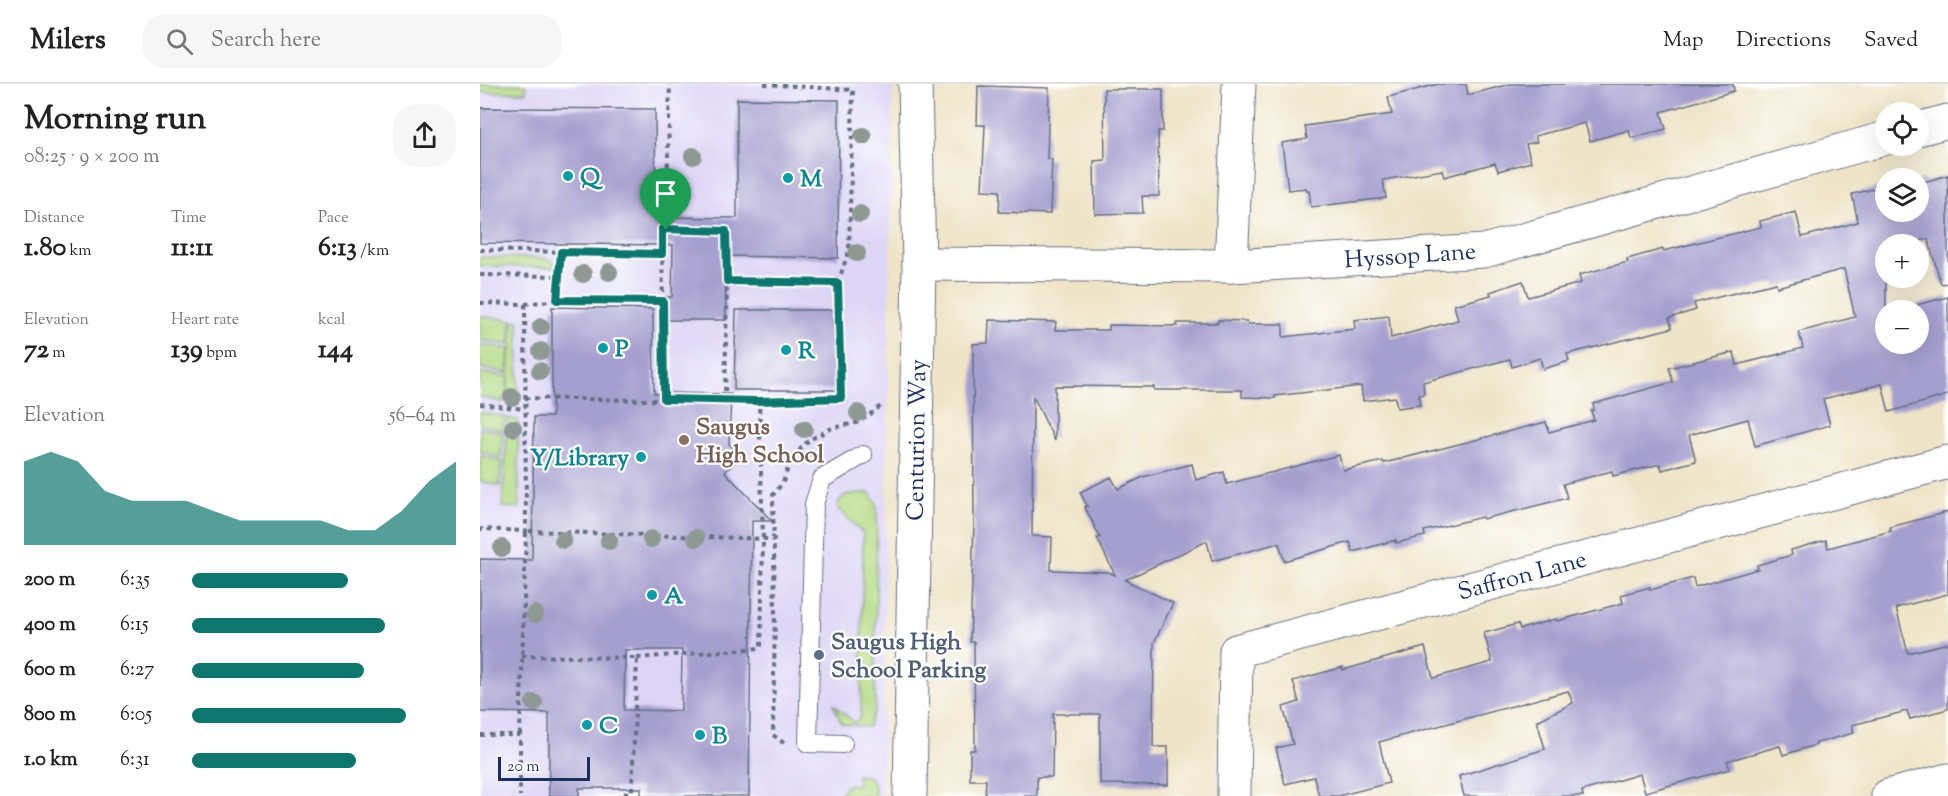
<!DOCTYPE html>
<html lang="en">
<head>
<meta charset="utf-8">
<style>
  :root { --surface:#fff; --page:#f6f6f6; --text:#222; --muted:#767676; --line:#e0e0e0; --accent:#0f766e }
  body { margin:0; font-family:"Sorts Mill Goudy",serif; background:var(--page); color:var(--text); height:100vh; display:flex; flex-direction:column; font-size:22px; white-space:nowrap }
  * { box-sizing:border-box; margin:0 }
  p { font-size:20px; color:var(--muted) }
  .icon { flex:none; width:33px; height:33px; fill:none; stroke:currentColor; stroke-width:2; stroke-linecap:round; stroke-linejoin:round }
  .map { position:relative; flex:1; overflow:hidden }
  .panel { display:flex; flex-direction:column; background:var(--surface); width:480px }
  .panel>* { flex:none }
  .controls { position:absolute; left:1395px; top:18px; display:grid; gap:12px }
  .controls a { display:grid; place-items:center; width:54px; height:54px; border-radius:50%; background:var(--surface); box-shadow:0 6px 24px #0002; font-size:30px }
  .scale { position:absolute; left:18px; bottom:15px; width:92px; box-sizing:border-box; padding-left:6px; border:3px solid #1b2f5e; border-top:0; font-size:16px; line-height:21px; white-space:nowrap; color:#1b2f5e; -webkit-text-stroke:4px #fff; paint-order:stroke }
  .pin { position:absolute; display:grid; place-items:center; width:51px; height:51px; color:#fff; margin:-62px -26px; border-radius:50% 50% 50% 0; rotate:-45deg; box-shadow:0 0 6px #0007 }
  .pin .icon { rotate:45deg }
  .round { display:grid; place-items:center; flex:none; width:63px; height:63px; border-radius:24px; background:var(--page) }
  .headline { display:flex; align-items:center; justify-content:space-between; height:102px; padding:0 24px }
  h1 { font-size:33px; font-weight:700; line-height:45px }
  .stats { display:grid; grid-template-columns:repeat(3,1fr); gap:9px; height:102px; padding:6px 24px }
  .stats div { display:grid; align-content:center }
  .stats b { font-size:26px; font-weight:700 }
  .stats small { font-size:16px; font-weight:400 }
  .stats p { font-size:16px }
  .chart { height:168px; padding:12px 24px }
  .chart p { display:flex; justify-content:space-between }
  .chart svg { width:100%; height:108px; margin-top:6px; fill:var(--accent); opacity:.7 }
  ul { padding:0 24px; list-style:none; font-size:20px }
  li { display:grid; grid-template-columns:96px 72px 1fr; align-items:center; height:45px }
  li i { height:15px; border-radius:8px; background:var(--accent) }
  header { display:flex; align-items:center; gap:36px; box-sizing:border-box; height:84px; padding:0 30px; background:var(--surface); border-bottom:2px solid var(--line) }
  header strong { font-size:28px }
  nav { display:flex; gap:33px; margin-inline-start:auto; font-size:21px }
  .search { width:420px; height:54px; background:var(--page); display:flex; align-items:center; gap:15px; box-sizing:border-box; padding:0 21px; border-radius:24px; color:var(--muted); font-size:22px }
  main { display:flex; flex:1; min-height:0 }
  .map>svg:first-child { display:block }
</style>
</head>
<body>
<header>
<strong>Milers</strong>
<div class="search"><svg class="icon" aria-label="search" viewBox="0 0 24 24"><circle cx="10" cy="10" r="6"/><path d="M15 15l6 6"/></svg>Search here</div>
<nav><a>Map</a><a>Directions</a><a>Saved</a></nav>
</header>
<main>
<section class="panel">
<div class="headline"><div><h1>Morning run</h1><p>08:25 · 9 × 200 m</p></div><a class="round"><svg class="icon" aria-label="share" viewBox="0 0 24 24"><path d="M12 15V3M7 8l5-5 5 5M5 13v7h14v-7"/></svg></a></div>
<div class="stats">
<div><p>Distance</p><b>1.80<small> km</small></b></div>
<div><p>Time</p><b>11:11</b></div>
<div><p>Pace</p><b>6:13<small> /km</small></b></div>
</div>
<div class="stats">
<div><p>Elevation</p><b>72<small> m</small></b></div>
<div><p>Heart rate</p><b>139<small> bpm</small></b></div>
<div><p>kcal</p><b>144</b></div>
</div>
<div class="chart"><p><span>Elevation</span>56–64 m</p>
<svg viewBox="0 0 160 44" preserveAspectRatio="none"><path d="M0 44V10L10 6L20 10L30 22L40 26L50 26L60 26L70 30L80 34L90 34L100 34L110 34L120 38L130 38L140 30L150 18L160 10V44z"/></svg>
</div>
<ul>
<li><b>200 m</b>6:35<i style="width:59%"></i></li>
<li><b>400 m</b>6:15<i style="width:73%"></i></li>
<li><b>600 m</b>6:27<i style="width:65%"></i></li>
<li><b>800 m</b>6:05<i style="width:81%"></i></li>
<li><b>1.0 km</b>6:31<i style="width:62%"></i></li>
</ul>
</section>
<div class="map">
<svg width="1468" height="712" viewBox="0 0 1468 712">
  <rect width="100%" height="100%" fill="#fff"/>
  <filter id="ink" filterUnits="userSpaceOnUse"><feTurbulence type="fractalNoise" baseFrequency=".0167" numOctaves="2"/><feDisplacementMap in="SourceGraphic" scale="12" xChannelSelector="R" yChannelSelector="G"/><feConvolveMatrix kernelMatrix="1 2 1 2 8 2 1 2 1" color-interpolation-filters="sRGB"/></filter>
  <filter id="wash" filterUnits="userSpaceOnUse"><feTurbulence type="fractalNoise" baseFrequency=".008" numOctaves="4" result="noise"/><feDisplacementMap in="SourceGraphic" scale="24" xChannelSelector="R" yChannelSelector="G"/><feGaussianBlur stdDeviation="1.35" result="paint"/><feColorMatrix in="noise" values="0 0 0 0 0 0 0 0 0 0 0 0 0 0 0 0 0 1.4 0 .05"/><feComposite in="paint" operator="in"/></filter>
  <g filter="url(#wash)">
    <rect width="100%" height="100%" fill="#efe4c8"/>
    <path fill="#ddd5f6" d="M0,0H413L402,712H0Z"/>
    <g fill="#b4d983" stroke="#688470" stroke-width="1.5">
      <rect x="0" y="0" width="46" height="8"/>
      <path d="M0,173L64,174L74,178V183L0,182Z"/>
      <path d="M0,232L31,236L29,261L0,256Z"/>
      <path d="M33,236L39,237L38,320L27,318Z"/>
      <path d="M0,260L29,265L27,289L0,284Z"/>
      <path d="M0,288L28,293L26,311L23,313V318L0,313Z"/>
      <path d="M0,328L25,333L23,346L0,341Z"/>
      <path d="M28,334L38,336L39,424L22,423Z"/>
      <path d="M0,344L23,349L21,374L0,367Z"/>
      <path d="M0,371L21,377L20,402L0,397Z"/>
      <path d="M390,409L397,422L395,625L388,643L362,640L353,620L375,639L381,632L383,449L358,425C357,407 377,409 390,409Z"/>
      <path d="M377,691L390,693L395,704V712H365L361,708L369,700L378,701Z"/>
    </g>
    <g id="blocks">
      <g fill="#a59fcf" fill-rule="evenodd">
        <path d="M958,0H986L988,11L1030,0H1253L1254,7L1181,28L1186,45L1151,54L1149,46L1110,57L1105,39L1055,52L1057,58L1046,60L1051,78L1018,87L1015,79L964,93L962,86L903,96L906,114L831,123L829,107H827L826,104L808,106L802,59L827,55L825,42L912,30L908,13Z"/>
        <path d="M498,2L569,4L567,75H572L570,130L519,128L520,107L502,106L505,41H497Z"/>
        <path d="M624,5H683V47H678L679,112H662L663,129L615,130L614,77L625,76Z"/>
        <path d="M257,15L359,16L358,174L245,172L246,236H184V213H192L193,161L0,159V24L175,25L176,133L257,134Z"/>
        <path d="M1468,91V199L1461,200L1448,155L1430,160H1406V260H1438V226H1416L1468,213V311L1409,328L1402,300L1343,315L1350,341L1275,362L1268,335L1209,351L1216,377L1182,386L1180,380L1133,392L1132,387L1083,400L1087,414L1003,435L1002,433L944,447L945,452L916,459V456L873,468L870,458L804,477L799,459L732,477L727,457L645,496L693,519L674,559L673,663H688V701L620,700V630H573L572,693H557V712H505L506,696H490V666H495L494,558H490L494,438L493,260L508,259L509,236L576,238L575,246H629V241L697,242V239H738V236L767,237L768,240H803V253L875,245L874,236L909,232L911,254L978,236L974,221L1011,211L1010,208L1043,197L1048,213L1101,199L1099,191L1148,178L1147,175L1183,165V167L1281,143L1280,137L1316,128L1322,153L1378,138L1372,110L1405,102L1406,128H1438V96L1442,95L1444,98ZM1364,185L1375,233L1319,248L1323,264L1257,281L1254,268L1189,284L1193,298L1113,320L1114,326L1111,327L1114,336L1069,348L1066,338L904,379L903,377L863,386L859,371L747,400L744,388L716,396L712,380L663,393L638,405L631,393L600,408L607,422L605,423L620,454H617L635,491L628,488L571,486L572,453L552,452L553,312L575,357V302L674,303V306H762V313L795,314V312L881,302L883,317L915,313L917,324L940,321L939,311L944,310L943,298L1030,275L1032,283L1060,274L1063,285L1089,277L1087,270L1192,244L1189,234L1216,226L1214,219L1296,199L1297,203Z"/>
        <path d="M72,223L173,225L174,309L251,310L249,360L261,372L245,388L292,437H272L269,712H161V704H99V712H69V629L0,628V475L52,476L54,333H72ZM145,566H202L201,627L144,626Z"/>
        <path d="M256,226H356V306H254Z"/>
        <path d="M1468,428V510L1416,524L1428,569L1468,559V625L1430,635L1427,627L1372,641L1374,649L1336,659V661L1303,671L1300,662L1247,677L1250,685L1165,708L1160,690L1102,707L1103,712H984L979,692L1065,665L1057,637L1093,619L1088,607L899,658L909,699L858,712H839L834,693L805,700L796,664L813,660L803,623L819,618L813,597L863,583V586L945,563L953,594L1012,578L1004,549L1038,540L1040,545L1076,535L1077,537L1143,519L1141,511L1170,503V506L1213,494L1215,503L1278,485L1277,481L1312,471L1311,466L1346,456L1348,464L1411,447L1410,443Z"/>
      </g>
    </g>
  </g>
  <g filter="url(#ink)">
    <use href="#blocks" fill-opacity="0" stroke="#656e83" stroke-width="1.5"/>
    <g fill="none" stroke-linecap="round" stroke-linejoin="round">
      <g stroke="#656e83" stroke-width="20">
        <path id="service" d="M363,660L328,659L334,420L342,395L383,371"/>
      </g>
      <g stroke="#656e83" stroke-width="35">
        <g id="minor">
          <path d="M1438,45L1468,37"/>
          <path d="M439,180L751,182L1004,167L1406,54"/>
          <path d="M751,182L759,0"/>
          <path d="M754,712L756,567L1468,378"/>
          <path d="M1408,712L1468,696"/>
        </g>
      </g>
      <g stroke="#656e83" stroke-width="35">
        <path id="tertiary" d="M430,712L439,180L435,0"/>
      </g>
      <g stroke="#656e83" stroke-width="4" stroke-dasharray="4.5 4.5" stroke-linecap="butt">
        <path d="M284,0L373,6L369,166L358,199"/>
        <path d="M186,145L190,0"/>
        <path d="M0,166L182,170"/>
        <path d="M0,191L79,192"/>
        <path d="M77,216L81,168"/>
        <path d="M0,219L45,220L46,447L0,445"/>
        <path d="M45,220L77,216L183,217"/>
        <path d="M45,314C151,316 256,318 361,314L358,199L247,197L245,316"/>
        <path d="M184,316L182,145L246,147L247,197"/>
        <path d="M0,320L45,325"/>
        <path d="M42,572L157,574L152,707L138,712"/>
        <path d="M157,574L281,564L283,455L279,317"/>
        <path d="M0,651H40V712"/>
        <path d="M40,651L46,447L289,455L294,453"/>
        <path d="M304,659L293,651L295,530L293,411L303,398L311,375L329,356L352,344L376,339L392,329L402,321"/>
      </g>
      <use href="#service" stroke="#fff" stroke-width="18"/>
      <use href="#minor" stroke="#fff" stroke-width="33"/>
      <use href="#tertiary" stroke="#fff" stroke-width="33"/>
    </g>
    <g fill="#8f9893">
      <circle cx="383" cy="52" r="9"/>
      <circle cx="213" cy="72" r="9"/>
      <circle cx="380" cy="130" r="9"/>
      <circle cx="377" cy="169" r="9"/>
      <circle cx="129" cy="188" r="9"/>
      <circle cx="103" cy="190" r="9"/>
      <circle cx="61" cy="243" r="9"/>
      <circle cx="61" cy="267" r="9"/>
      <circle cx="60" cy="287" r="9"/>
      <circle cx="32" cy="313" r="9"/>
      <circle cx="378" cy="329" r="9"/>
      <circle cx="33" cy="344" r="9"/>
      <circle cx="324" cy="345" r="9"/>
      <circle cx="216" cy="454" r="9"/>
      <circle cx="171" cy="455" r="9"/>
      <circle cx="83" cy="456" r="9"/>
      <circle cx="129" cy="457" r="9"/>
      <circle cx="22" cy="464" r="9"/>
      <circle cx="55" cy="530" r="9"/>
      <circle cx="54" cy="619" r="9"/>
    </g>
  </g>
  <g fill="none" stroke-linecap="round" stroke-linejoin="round" filter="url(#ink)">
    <g stroke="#fff" stroke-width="12">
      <path id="route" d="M182,145L246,147L247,197L358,199L361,314L279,317L184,315L183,217L77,216L81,168L182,170Z"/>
    </g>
    <use href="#route" stroke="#0f766e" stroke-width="8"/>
  </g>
  <g fill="#0f9aa8" stroke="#fff" stroke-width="2">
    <circle cx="88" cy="92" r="6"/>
    <circle cx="308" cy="94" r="6"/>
    <circle cx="123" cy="264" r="6"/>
    <circle cx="306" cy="266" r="6"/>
    <circle cx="161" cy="373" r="6"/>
    <circle cx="172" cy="511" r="6"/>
    <circle cx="107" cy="641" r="6"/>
    <circle cx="220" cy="651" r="6"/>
  </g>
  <circle fill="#8d6e63" stroke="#fff" stroke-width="2" cx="204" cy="356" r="6"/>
  <circle fill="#5c6f8a" stroke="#fff" stroke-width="2" cx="339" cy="571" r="6"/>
  <g text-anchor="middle" stroke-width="4.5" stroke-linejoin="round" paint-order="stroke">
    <g font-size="24" font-weight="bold" fill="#0d838f" stroke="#fff" text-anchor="start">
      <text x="100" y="100">Q</text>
      <text x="320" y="102">M</text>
      <text x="135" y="272">P</text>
      <text x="318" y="274">R</text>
      <text x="149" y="381" text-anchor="end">Y/Library</text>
      <text x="184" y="519">A</text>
      <text x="119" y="649">C</text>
      <text x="232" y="659">B</text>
    </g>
    <g font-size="24" fill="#1b2f5e" stroke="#fff">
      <text transform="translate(930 171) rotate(-4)" y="8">Hyssop Lane</text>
      <text transform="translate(436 356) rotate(-89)" y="8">Centurion Way</text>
      <text transform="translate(1042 491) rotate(-15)" y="8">Saffron Lane</text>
    </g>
    <g font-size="24" font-weight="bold" fill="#785e54" stroke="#fff" text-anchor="start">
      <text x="216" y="350">Saugus<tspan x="216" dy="28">High School</tspan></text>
    </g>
    <g font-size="24" font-weight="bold" fill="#4e5e75" stroke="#fff" text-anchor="start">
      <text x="351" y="565">Saugus High<tspan x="351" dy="28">School Parking</tspan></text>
    </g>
  </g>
</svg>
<div class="controls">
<a><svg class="icon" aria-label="locate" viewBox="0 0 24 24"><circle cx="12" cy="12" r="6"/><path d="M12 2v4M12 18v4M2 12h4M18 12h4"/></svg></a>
<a><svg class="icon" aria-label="layers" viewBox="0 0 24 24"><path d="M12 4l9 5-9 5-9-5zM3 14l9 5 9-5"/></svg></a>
<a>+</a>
<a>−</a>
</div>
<div class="scale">20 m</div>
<div class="pin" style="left:186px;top:146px;background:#1e9e55"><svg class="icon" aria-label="arrive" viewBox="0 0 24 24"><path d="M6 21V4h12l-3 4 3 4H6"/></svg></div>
</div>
</main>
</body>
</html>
